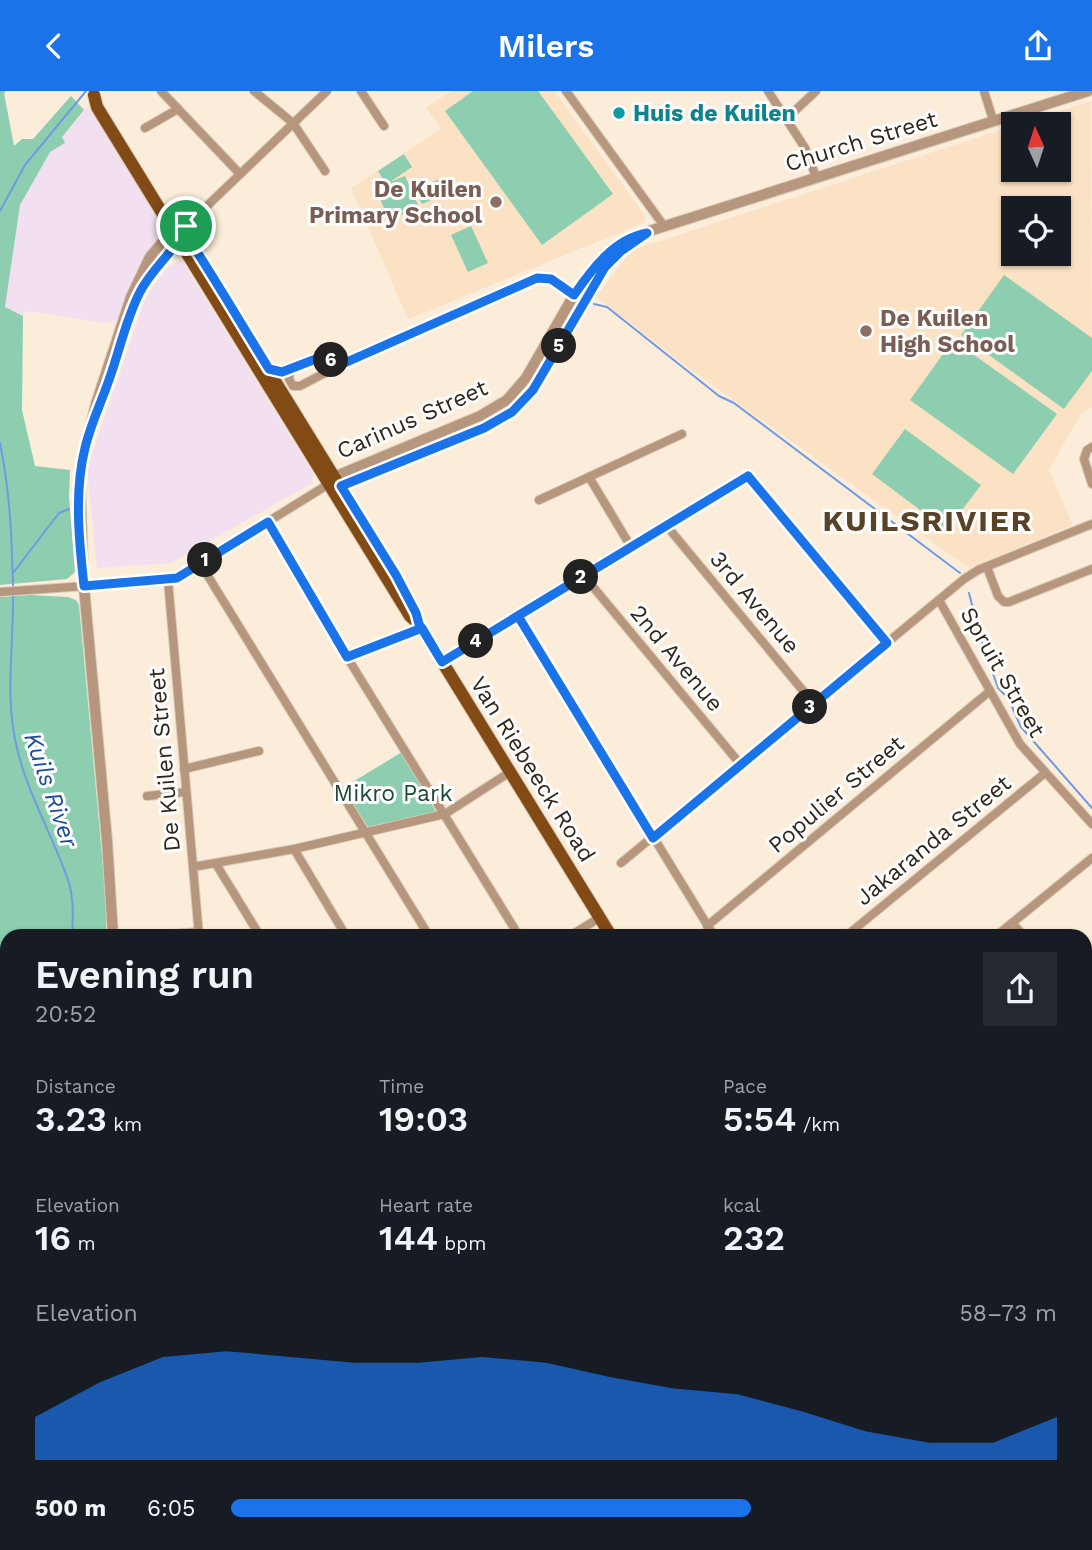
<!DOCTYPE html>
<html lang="en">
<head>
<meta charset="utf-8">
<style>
  :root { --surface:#171b24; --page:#242831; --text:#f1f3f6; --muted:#9ea1a6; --accent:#1a73e8 }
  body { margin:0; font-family:"Work Sans",sans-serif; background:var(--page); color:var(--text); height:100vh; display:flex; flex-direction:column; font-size:26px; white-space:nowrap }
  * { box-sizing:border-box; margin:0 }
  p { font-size:23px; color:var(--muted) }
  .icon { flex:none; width:38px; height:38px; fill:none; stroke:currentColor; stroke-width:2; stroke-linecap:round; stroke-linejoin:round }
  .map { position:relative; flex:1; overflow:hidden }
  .side { position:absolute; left:0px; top:838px; width:1092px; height:621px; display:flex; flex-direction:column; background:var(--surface); border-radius:21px 21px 0 0; box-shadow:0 2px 5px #0004 }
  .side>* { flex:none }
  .needle { width:46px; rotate:357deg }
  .buttons { position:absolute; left:1001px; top:21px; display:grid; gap:14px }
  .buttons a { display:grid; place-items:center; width:70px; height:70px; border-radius:0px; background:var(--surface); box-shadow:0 2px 5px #0004; font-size:35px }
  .pin { position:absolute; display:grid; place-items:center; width:60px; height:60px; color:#fff; margin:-30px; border:4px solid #fff; border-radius:50%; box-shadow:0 2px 7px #0007 }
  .km { position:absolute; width:35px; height:35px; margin:-18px; border-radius:50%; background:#222; color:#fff; font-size:19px; line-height:35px; text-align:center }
  .round { display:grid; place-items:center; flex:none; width:74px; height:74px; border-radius:0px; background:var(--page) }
  .summary { display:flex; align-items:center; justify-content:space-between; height:119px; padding:0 35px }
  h1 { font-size:38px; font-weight:600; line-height:52px }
  .metrics { display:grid; grid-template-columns:repeat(3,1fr); gap:10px; height:119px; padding:7px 35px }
  .metrics div { display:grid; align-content:center }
  .metrics b { font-size:35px; font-weight:600 }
  .metrics small { font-size:19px; font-weight:400 }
  .metrics p { font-size:19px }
  .chart { height:196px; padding:14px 35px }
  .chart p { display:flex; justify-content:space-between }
  .chart svg { width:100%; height:126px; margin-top:7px; fill:var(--accent); opacity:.7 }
  ul { padding:0 35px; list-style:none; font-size:23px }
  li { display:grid; grid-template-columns:112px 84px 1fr; align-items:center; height:52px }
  li i { height:18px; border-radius:9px; background:var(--accent) }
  header { display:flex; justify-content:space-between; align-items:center; height:91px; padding:0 35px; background:var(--accent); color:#fff; font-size:32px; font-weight:600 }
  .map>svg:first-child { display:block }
</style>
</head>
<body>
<header><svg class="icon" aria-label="back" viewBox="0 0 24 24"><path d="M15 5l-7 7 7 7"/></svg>Milers<svg class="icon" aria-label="share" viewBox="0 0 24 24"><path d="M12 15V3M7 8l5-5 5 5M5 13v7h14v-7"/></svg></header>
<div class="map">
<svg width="1092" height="1459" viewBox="0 0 1092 1459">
  <rect width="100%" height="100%" fill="#fcedda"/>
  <g fill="#f2dfef">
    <path d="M89,15L161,133L162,140L136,181L120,228L105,232L27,220L23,225L5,216L20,114L50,61L65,52L62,46Z"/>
    <path d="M181,168L314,384L312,392L171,472L97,477L87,378L144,211L156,191L167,178Z"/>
  </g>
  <g fill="#fbe2c4" fill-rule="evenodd">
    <path d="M451,0H554L646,126L644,132L408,228L351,97L441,38L426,17Z"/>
    <path d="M1091,10L1092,317L1082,321L1049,379L1073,434L969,477L686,275L596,206L632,159L1013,35V79H1059V33H1020ZM1013,117H1059V163H1013Z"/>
  </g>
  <g fill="#8cceaf">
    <path d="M0,0H6L4,2L14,55L22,48H33L71,5L84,19L62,46L65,52L50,61L20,114L5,216L23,225L22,319L35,375L70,379L69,406L75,481L67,488L0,494Z"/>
    <path d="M473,0H538L613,103L542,154L445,20Z"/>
    <path d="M404,63L412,76L390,91L405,85L419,116L389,129L376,98L386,93L378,80Z"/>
    <path d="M444,86L450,101L422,113L415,99Z"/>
    <path d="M471,135L488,172L468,181L451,144Z"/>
    <path d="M1004,184L1092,247V280L1064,318L961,244Z"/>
    <path d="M953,249L1057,323L1013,383L910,309Z"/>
    <path d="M905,338L981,394L947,439L872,383Z"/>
    <path d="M30,504L68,506L76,509L79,514L106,808V845H7V901L0,884V506Z"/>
    <path d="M402,661L436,721L368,736L343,697Z"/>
  </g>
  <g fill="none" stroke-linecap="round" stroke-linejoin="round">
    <g stroke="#709ae3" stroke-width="2">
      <path d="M0,120L25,74L86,0"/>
      <path d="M594,213L607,216L719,305L734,312L960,482"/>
      <path d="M0,352C10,401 12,448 13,497"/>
      <path d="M13,482L59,422L69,418"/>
      <path d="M969,502L980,545L998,597L1008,607L1021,636L1092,717"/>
      <path d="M13,503C14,555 4,606 17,657C28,705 54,746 69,792C74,810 73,827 72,845"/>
      <path d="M0,947L7,941"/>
      <path d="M0,1128L7,1127"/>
    </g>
    <g stroke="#d7c9b8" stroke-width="10">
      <g id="minor">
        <path d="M161,0L240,83"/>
        <path d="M254,0L293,32L325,80"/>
        <path d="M361,0L384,35"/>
        <path d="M566,0L664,135"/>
        <path d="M768,0L805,57L816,86"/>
        <path d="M984,0L993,29"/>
        <path d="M786,28L816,0"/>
        <path d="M145,37L178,18"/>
        <path d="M184,140L186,135L327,0"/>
        <path d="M340,274C317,262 312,269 290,279L289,288L293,295H300L340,274L537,187C556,186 569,200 583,212"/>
        <path d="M1092,356L1087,359L1084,368L1092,393"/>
        <path d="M589,386L631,456"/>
        <path d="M539,409L682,343"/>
        <path d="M268,431L347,566L519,845"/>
        <path d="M666,434L814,613"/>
        <path d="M200,472L429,845"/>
        <path d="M987,476L998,505L1004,511H1009L1092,478"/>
        <path d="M584,485L741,674"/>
        <path d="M168,489L199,845"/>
        <path d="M0,501L157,490L177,487L324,396L327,390"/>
        <path d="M939,509L1020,653L1092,733"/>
        <path d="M518,525L714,845"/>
        <path d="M347,566L422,537"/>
        <path d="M442,571L748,385L887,552"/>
        <path d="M184,678L259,660"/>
        <path d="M147,705L186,701"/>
        <path d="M294,758L346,845"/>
        <path d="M621,772L964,488L978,479L1092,433"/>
        <path d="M216,773L260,845"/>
        <path d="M193,776L294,758L445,723L510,681"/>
        <path d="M1012,832L1024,845"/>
        <path d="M707,835L990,600"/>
        <path d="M148,845L199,841"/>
        <path d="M570,845L599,827"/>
        <path d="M846,845L1045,682"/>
        <path d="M996,845L1092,767"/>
        <path d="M1085,868L1092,870"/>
        <path d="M1085,1076L1092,1078"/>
        <path d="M1085,1151L1092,1149"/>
        <path d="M1085,1246L1092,1244"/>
        <path d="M1085,1294L1092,1306"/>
        <path d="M0,1338L7,1339"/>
        <path d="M1090,1437L1092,1453"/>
        <path d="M0,1454L72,1457V1459"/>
        <path d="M1002,1459L1014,1452"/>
      </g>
    </g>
    <g stroke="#d7c9b8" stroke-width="12">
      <g id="tertiary">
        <path d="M140,200L154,179L182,143"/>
        <path d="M329,388L480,325L507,309L526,287L574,204L589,184L608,162L637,144L1088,0"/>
        <path d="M334,396L484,337L512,321L533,299L599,184L616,164"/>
        <path d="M113,845L107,750L83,485L80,388L83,366L96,313L131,206L150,166L167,146L179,138"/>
        <path d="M1085,972L1092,974"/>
        <path d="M146,1452L148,1459"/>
      </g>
    </g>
    <g stroke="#d7c9b8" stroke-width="14">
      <g id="primary">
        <path d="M94,4L97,16L410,525L419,533L611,845"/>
        <path d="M169,118L405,501"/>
        <path d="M980,1452L983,1459"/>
      </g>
    </g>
    <use href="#minor" stroke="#b6967d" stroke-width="8"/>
    <use href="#tertiary" stroke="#b6967d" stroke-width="10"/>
    <use href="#primary" stroke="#824a14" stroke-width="12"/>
    <g stroke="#908475" stroke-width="4.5">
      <g id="rail">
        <path d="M0,914L7,924"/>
        <path d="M0,937L7,947"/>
        <path d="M378,1452L382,1459"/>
      </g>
    </g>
    <use href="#rail" stroke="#fdfdfd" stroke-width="2" stroke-dasharray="5" stroke-linecap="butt"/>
  </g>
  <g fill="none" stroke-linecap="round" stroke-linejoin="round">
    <g stroke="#fff" stroke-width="14">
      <path id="route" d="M186,135C176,160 152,177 140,201C126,228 120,258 110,286C102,310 91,332 85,357C74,401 79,450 84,495L177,487L268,431L347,566L422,537L442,571L748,385L887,552L653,747L518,525L442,571L419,533L416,522L396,484L341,395L484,337L512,321L533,299L605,176L621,160L647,142C614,148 592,178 574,204L551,188L537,187L340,274L321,266L282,281L269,278C240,231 212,183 181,136L186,135"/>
    </g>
    <use href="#route" stroke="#1a73e8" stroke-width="9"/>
  </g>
  <circle fill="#0f9aa8" stroke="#fdfdfd" stroke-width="2.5" cx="619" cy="22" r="7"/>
  <g fill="#8d6e63" stroke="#fdfdfd" stroke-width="2.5">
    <circle cx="496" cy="111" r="7"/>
    <circle cx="866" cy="240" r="7"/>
  </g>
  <g text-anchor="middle" stroke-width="6" stroke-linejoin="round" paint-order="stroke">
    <g font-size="23" font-weight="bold" fill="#0d838f" stroke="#fdfdfd" text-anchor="start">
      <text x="633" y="30">Huis de Kuilen</text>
    </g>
    <g font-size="23" fill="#30271b" stroke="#fdfdfd">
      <text transform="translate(861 50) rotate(-17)" y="8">Church Street</text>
      <text transform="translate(412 328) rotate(-24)" y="8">Carinus Street</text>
      <text transform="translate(755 511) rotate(50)" y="8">3rd Avenue</text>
      <text transform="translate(677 567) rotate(50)" y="8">2nd Avenue</text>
      <text transform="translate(1003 581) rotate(60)" y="8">Spruit Street</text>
      <text transform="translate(164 669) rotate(-95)" y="8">De Kuilen Street</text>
      <text transform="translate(533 678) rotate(58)" y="8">Van Riebeeck Road</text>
      <text transform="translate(836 703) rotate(-40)" y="8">Populier Street</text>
      <text transform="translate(933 749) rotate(-39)" y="8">Jakaranda Street</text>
    </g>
    <g font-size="23" font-weight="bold" fill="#785e54" stroke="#fdfdfd" text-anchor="end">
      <text x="482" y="106">De Kuilen<tspan x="482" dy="26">Primary School</tspan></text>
      <text x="880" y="235" text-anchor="start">De Kuilen<tspan x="880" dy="26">High School</tspan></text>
    </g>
    <g font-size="23" fill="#1d4937" stroke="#fdfdfd">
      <text x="393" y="710">Mikro Park</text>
    </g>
    <g font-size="24" font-style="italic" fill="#1b4b9f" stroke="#fdfdfd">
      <text transform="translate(51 699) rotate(71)" y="8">Kuils River</text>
    </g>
    <g font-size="30" font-weight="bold" letter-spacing="2" fill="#584328" stroke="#fdfdfd">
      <text x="928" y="440">KUILSRIVIER</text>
    </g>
  </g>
</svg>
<div class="buttons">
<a><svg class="needle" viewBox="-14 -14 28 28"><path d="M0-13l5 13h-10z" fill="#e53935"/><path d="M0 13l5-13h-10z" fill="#9ea1a6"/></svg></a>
<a><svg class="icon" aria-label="locate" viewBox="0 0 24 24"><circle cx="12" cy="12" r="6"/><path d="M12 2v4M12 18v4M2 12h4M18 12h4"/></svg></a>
</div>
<div class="pin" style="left:186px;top:135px;background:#1e9e55"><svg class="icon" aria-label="arrive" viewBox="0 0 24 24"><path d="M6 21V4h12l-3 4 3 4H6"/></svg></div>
<b class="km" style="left:205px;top:469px">1</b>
<b class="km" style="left:581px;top:486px">2</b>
<b class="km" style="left:810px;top:616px">3</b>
<b class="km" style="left:476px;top:550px">4</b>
<b class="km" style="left:559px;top:255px">5</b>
<b class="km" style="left:331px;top:269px">6</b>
<section class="side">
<div class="summary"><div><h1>Evening run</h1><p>20:52</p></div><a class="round"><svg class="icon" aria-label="share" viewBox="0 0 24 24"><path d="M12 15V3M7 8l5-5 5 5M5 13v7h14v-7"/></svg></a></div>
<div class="metrics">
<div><p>Distance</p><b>3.23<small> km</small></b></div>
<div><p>Time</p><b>19:03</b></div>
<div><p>Pace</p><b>5:54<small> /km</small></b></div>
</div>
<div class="metrics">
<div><p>Elevation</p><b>16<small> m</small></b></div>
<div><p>Heart rate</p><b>144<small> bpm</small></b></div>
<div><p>kcal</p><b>232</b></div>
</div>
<div class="chart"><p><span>Elevation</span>58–73 m</p>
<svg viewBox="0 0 160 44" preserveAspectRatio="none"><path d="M0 44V29L10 17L20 8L30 6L40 8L50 10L60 10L70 8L80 10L90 15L100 19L110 21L120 27L130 34L140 38L150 38L160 29V44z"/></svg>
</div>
<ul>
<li><b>500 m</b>6:05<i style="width:63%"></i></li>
</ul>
</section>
</div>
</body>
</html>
